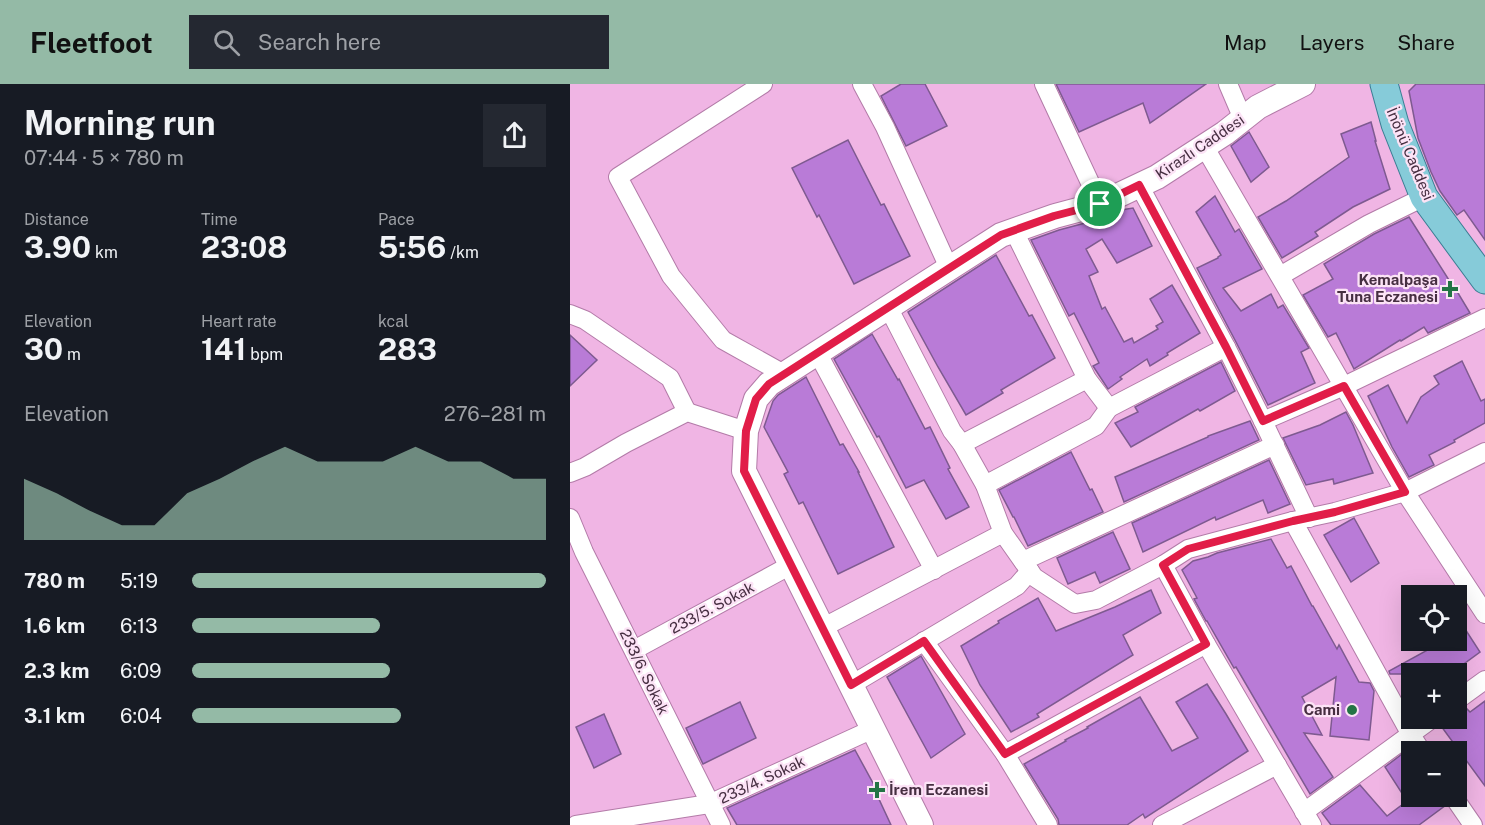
<!DOCTYPE html>
<html lang="en">
<head>
<meta charset="utf-8">
<style>
  :root { --surface:#171b24; --page:#242831; --text:#f1f3f6; --muted:#9ea1a6; --accent:#94baa6 }
  body { margin:0; font-family:"Public Sans",sans-serif; background:var(--page); color:var(--text); height:100vh; display:flex; flex-direction:column; font-size:22px; white-space:nowrap }
  * { box-sizing:border-box; margin:0 }
  p { font-size:20px; color:var(--muted) }
  .icon { flex:none; width:33px; height:33px; fill:none; stroke:currentColor; stroke-width:2; stroke-linecap:round; stroke-linejoin:round }
  .map { position:relative; flex:1; overflow:hidden }
  .details { display:flex; flex-direction:column; background:var(--surface); width:570px }
  .details>* { flex:none }
  .buttons { position:absolute; left:831px; top:501px; display:grid; gap:12px }
  .buttons a { display:grid; place-items:center; width:66px; height:66px; border-radius:0px; background:var(--surface); box-shadow:0 6px 24px #0002; font-size:30px }
  .pin { position:absolute; display:grid; place-items:center; width:51px; height:51px; color:#fff; margin:-26px; border:3px solid #fff; border-radius:50%; box-shadow:0 2px 6px #0007 }
  .round { display:grid; place-items:center; flex:none; width:63px; height:63px; border-radius:0px; background:var(--page) }
  .headline { display:flex; align-items:center; justify-content:space-between; height:102px; padding:0 24px }
  h1 { font-size:33px; font-weight:700; line-height:45px }
  .stats { display:grid; grid-template-columns:repeat(3,1fr); gap:9px; height:102px; padding:6px 24px }
  .stats div { display:grid; align-content:center }
  .stats b { font-size:30px; font-weight:700 }
  .stats small { font-size:16px; font-weight:400 }
  .stats p { font-size:16px }
  .chart { height:168px; padding:12px 24px }
  .chart p { display:flex; justify-content:space-between }
  .chart svg { width:100%; height:108px; margin-top:6px; fill:var(--accent); opacity:.7 }
  ul { padding:0 24px; list-style:none; font-size:20px }
  li { display:grid; grid-template-columns:96px 72px 1fr; align-items:center; height:45px }
  li i { height:15px; border-radius:8px; background:var(--accent) }
  header { display:flex; align-items:center; gap:36px; box-sizing:border-box; height:84px; padding:0 30px; background:var(--accent); color:#111 }
  header strong { font-size:28px }
  nav { display:flex; gap:33px; margin-inline-start:auto; font-size:21px }
  .search { width:420px; height:54px; background:var(--page); display:flex; align-items:center; gap:15px; box-sizing:border-box; padding:0 21px; border-radius:0px; color:var(--muted); font-size:22px }
  main { display:flex; flex:1; min-height:0 }
  .map>svg:first-child { display:block }
</style>
</head>
<body>
<header>
<strong>Fleetfoot</strong>
<div class="search"><svg class="icon" aria-label="search" viewBox="0 0 24 24"><circle cx="10" cy="10" r="6"/><path d="M15 15l6 6"/></svg>Search here</div>
<nav><a>Map</a><a>Layers</a><a>Share</a></nav>
</header>
<main>
<section class="details">
<div class="headline"><div><h1>Morning run</h1><p>07:44 · 5 × 780 m</p></div><a class="round"><svg class="icon" aria-label="share" viewBox="0 0 24 24"><path d="M12 15V3M7 8l5-5 5 5M5 13v7h14v-7"/></svg></a></div>
<div class="stats">
<div><p>Distance</p><b>3.90<small> km</small></b></div>
<div><p>Time</p><b>23:08</b></div>
<div><p>Pace</p><b>5:56<small> /km</small></b></div>
</div>
<div class="stats">
<div><p>Elevation</p><b>30<small> m</small></b></div>
<div><p>Heart rate</p><b>141<small> bpm</small></b></div>
<div><p>kcal</p><b>283</b></div>
</div>
<div class="chart"><p><span>Elevation</span>276–281 m</p>
<svg viewBox="0 0 160 44" preserveAspectRatio="none"><path d="M0 44V19L10 25L20 32L30 38L40 38L50 25L60 19L70 12L80 6L90 12L100 12L110 12L120 6L130 12L140 12L150 19L160 19V44z"/></svg>
</div>
<ul>
<li><b>780 m</b>5:19<i style="width:100%"></i></li>
<li><b>1.6 km</b>6:13<i style="width:53%"></i></li>
<li><b>2.3 km</b>6:09<i style="width:56%"></i></li>
<li><b>3.1 km</b>6:04<i style="width:59%"></i></li>
</ul>
</section>
<div class="map">
<svg width="915" height="741" viewBox="0 0 915 741">
  <rect width="100%" height="100%" fill="#f0b5e4"/>
  <g fill="#b97bd7" stroke="#7e5a90" stroke-width="1.5">
    <path d="M331,0H355L377,42L336,62L311,12Z"/>
    <path d="M486,0H636L580,39L573,19L509,48Z"/>
    <path d="M846,0H915V156L894,126L887,131L870,107L861,88L848,54L839,7Z"/>
    <path d="M801,38L806,57H805L820,105L783,123L745,148L748,152L712,174L688,133L716,117L779,73L771,50Z"/>
    <path d="M679,48L699,83L681,98L661,62Z"/>
    <path d="M278,56L311,121L314,120L340,172L284,200L249,131L247,133L222,84Z"/>
    <path d="M645,112L665,148L669,145L692,185L653,204L671,227L701,210L708,224L713,221L739,264L731,268L745,299L698,321L666,258L627,184L648,174V173L651,171L626,128Z"/>
    <path d="M563,124L582,162L547,179L532,155L516,165L528,188L519,192L532,225L535,223L554,258L562,254L564,259L588,245L586,242L593,238L580,215L602,201L630,249L597,269L598,271L580,282L577,275L550,293L552,295L538,305L523,282L529,279L504,229L499,232L461,156L489,146L534,134L551,126Z"/>
    <path d="M839,133L884,204H885L900,229L858,249L854,243L831,257L830,256L784,285L766,249L758,253L733,211L763,195L754,180L804,150Z"/>
    <path d="M426,171L459,232L462,231L485,274L431,306L433,309L396,331L368,283L338,228Z"/>
    <path d="M302,250L328,296L329,295L355,345L360,343L380,384L378,385L399,423L376,435L354,396L336,404L309,352L307,353L264,275Z"/>
    <path d="M0,251L27,276L0,302Z"/>
    <path d="M892,277L911,317L915,315V339L884,356L885,358L859,371L864,381L839,393L822,363L798,312L818,301L837,339L851,313L869,300L864,292Z"/>
    <path d="M651,278L665,307L630,327L628,325L561,363L545,339L568,328L565,323Z"/>
    <path d="M236,293L270,361L273,360L289,388H288L324,463L268,490L233,418L229,420L214,390L218,388L194,343L203,317L208,311Z"/>
    <path d="M776,328L783,341L803,389L764,400L763,395L736,401L713,354L750,341Z"/>
    <path d="M680,337L689,356L554,418L545,393L638,353V352Z"/>
    <path d="M501,368L520,406L522,405L533,428L458,462L444,433H443L429,406Z"/>
    <path d="M699,376L720,420L698,429L693,416L646,436L645,433L573,468L562,439Z"/>
    <path d="M784,434L809,479L781,498L754,451Z"/>
    <path d="M543,448L560,485L530,499L525,488L498,500L487,474Z"/>
    <path d="M701,455L717,484L721,482L742,522H743L767,565L769,561L789,598L800,599L804,607L799,656L760,652L766,593L732,613L752,651L734,649L763,693L740,710L666,583L664,584L637,537H636L624,515L627,514L612,486L623,477L638,473L647,469Z"/>
    <path d="M581,506L591,529L553,551L563,571L467,630L469,633L441,648L410,601L391,562L429,539L428,537L468,514L486,547L545,523Z"/>
    <path d="M886,531L910,568L880,590H820L819,587L865,562L862,556H886Z"/>
    <path d="M351,572L395,650L361,674L317,593Z"/>
    <path d="M637,600L656,630L678,667L575,734L573,730L557,741H489L488,735L454,680L496,657L495,656L518,644L517,643L570,613L602,667L628,654L606,618Z"/>
    <path d="M915,617V702L871,642L876,634H886V628L896,624L900,628Z"/>
    <path d="M170,618L186,654L133,680L116,644Z"/>
    <path d="M34,630L51,670L24,684L6,643Z"/>
    <path d="M285,666L310,712L308,713L321,741H167L157,724Z"/>
    <path d="M836,667L842,675V714L843,712H871L876,721L849,741H761L752,729L790,701L817,732L837,717L815,683Z"/>
  </g>
  <g fill="none" stroke-linecap="round" stroke-linejoin="round">
    <g stroke="#b37ba8" stroke-width="20">
      <g id="street">
        <path d="M193,0L48,93L101,192L153,256L214,290"/>
        <path d="M292,0L315,43L379,184"/>
        <path d="M474,0L530,120"/>
        <path d="M658,0L673,35"/>
        <path d="M634,62L835,408L915,530"/>
        <path d="M569,101L656,263L693,337L739,434"/>
        <path d="M444,147L517,295L539,324"/>
        <path d="M710,192L799,140L854,113"/>
        <path d="M318,223L382,347L392,360L415,401L433,449L464,493L505,520L526,516L593,481L618,465L723,437L765,428L835,408L915,368"/>
        <path d="M0,230L15,236L100,294L117,328"/>
        <path d="M247,268L364,486"/>
        <path d="M693,337L774,302L915,234"/>
        <path d="M392,360L517,295"/>
        <path d="M0,389L15,383L56,359L117,328L176,347"/>
        <path d="M415,401L526,342L539,324L656,263"/>
        <path d="M0,434L14,468L151,741"/>
        <path d="M723,437L841,651L852,668"/>
        <path d="M453,477L705,361"/>
        <path d="M593,481L636,560L742,741"/>
        <path d="M252,544L433,449"/>
        <path d="M354,557L435,670L478,741"/>
        <path d="M64,566L221,481"/>
        <path d="M281,601L447,502L460,487"/>
        <path d="M886,617L915,596"/>
        <path d="M435,670L636,560"/>
        <path d="M883,712L903,741"/>
        <path d="M734,728L863,634"/>
        <path d="M6,741L139,720L303,645"/>
        <path d="M592,741L707,681"/>
      </g>
    </g>
    <g stroke="#b37ba8" stroke-width="26">
      <path id="secondary" d="M351,741L174,387L176,347L186,315L199,300L431,151L485,132L530,120L587,93L655,49L688,23L733,0"/>
    </g>
    <g stroke="#3b7d93" stroke-width="29">
      <path id="primary" d="M814,0L825,40L854,113L915,196"/>
    </g>
    <use href="#street" stroke="#fff" stroke-width="18"/>
    <use href="#secondary" stroke="#fff" stroke-width="24"/>
    <use href="#primary" stroke="#86cbd9" stroke-width="27"/>
  </g>
  <g fill="none" stroke-linecap="round" stroke-linejoin="round">
    <g stroke="#fff" stroke-width="12">
      <path id="route" d="M569,101L656,263L693,337L774,302L835,408L765,428L723,437L618,465L593,481L636,560L435,670L354,557L281,601L174,387L176,347L186,315L199,300L431,151L484,132L530,120Z"/>
    </g>
    <use href="#route" stroke="#e11d48" stroke-width="8"/>
  </g>
  <g fill="#237445" stroke="#fce3f6" stroke-width="2">
    <path d="M877 196h6v6h6v6h-6v6h-6v-6h-6v-6h6z"/>
    <circle cx="782" cy="626" r="6"/>
    <path d="M304 697h6v6h6v6h-6v6h-6v-6h-6v-6h6z"/>
  </g>
  <g text-anchor="middle" stroke-width="4.5" stroke-linejoin="round" paint-order="stroke">
    <g font-size="15" fill="#462e41" stroke="#fce3f6">
      <text transform="translate(630 63) rotate(-34)" y="5">Kirazlı Caddesi</text>
      <text transform="translate(840 70) rotate(67)" y="5">İnönü Caddesi</text>
      <text transform="translate(142 524) rotate(-28)" y="5">233/5. Sokak</text>
      <text transform="translate(74 588) rotate(64)" y="5">233/6. Sokak</text>
      <text transform="translate(192 696) rotate(-25)" y="5">233/4. Sokak</text>
    </g>
    <g font-size="15" font-weight="bold" fill="#462e41" stroke="#fce3f6" text-anchor="end">
      <text x="868" y="201">Kemalpaşa<tspan x="868" dy="17">Tuna Eczanesi</tspan></text>
      <text x="770" y="631">Cami</text>
      <text x="319" y="711" text-anchor="start">İrem Eczanesi</text>
    </g>
  </g>
</svg>
<div class="buttons">
<a><svg class="icon" aria-label="locate" viewBox="0 0 24 24"><circle cx="12" cy="12" r="6"/><path d="M12 2v4M12 18v4M2 12h4M18 12h4"/></svg></a>
<a>+</a>
<a>−</a>
</div>
<div class="pin" style="left:530px;top:120px;background:#1e9e55"><svg class="icon" aria-label="arrive" viewBox="0 0 24 24"><path d="M6 21V4h12l-3 4 3 4H6"/></svg></div>
</div>
</main>
</body>
</html>
